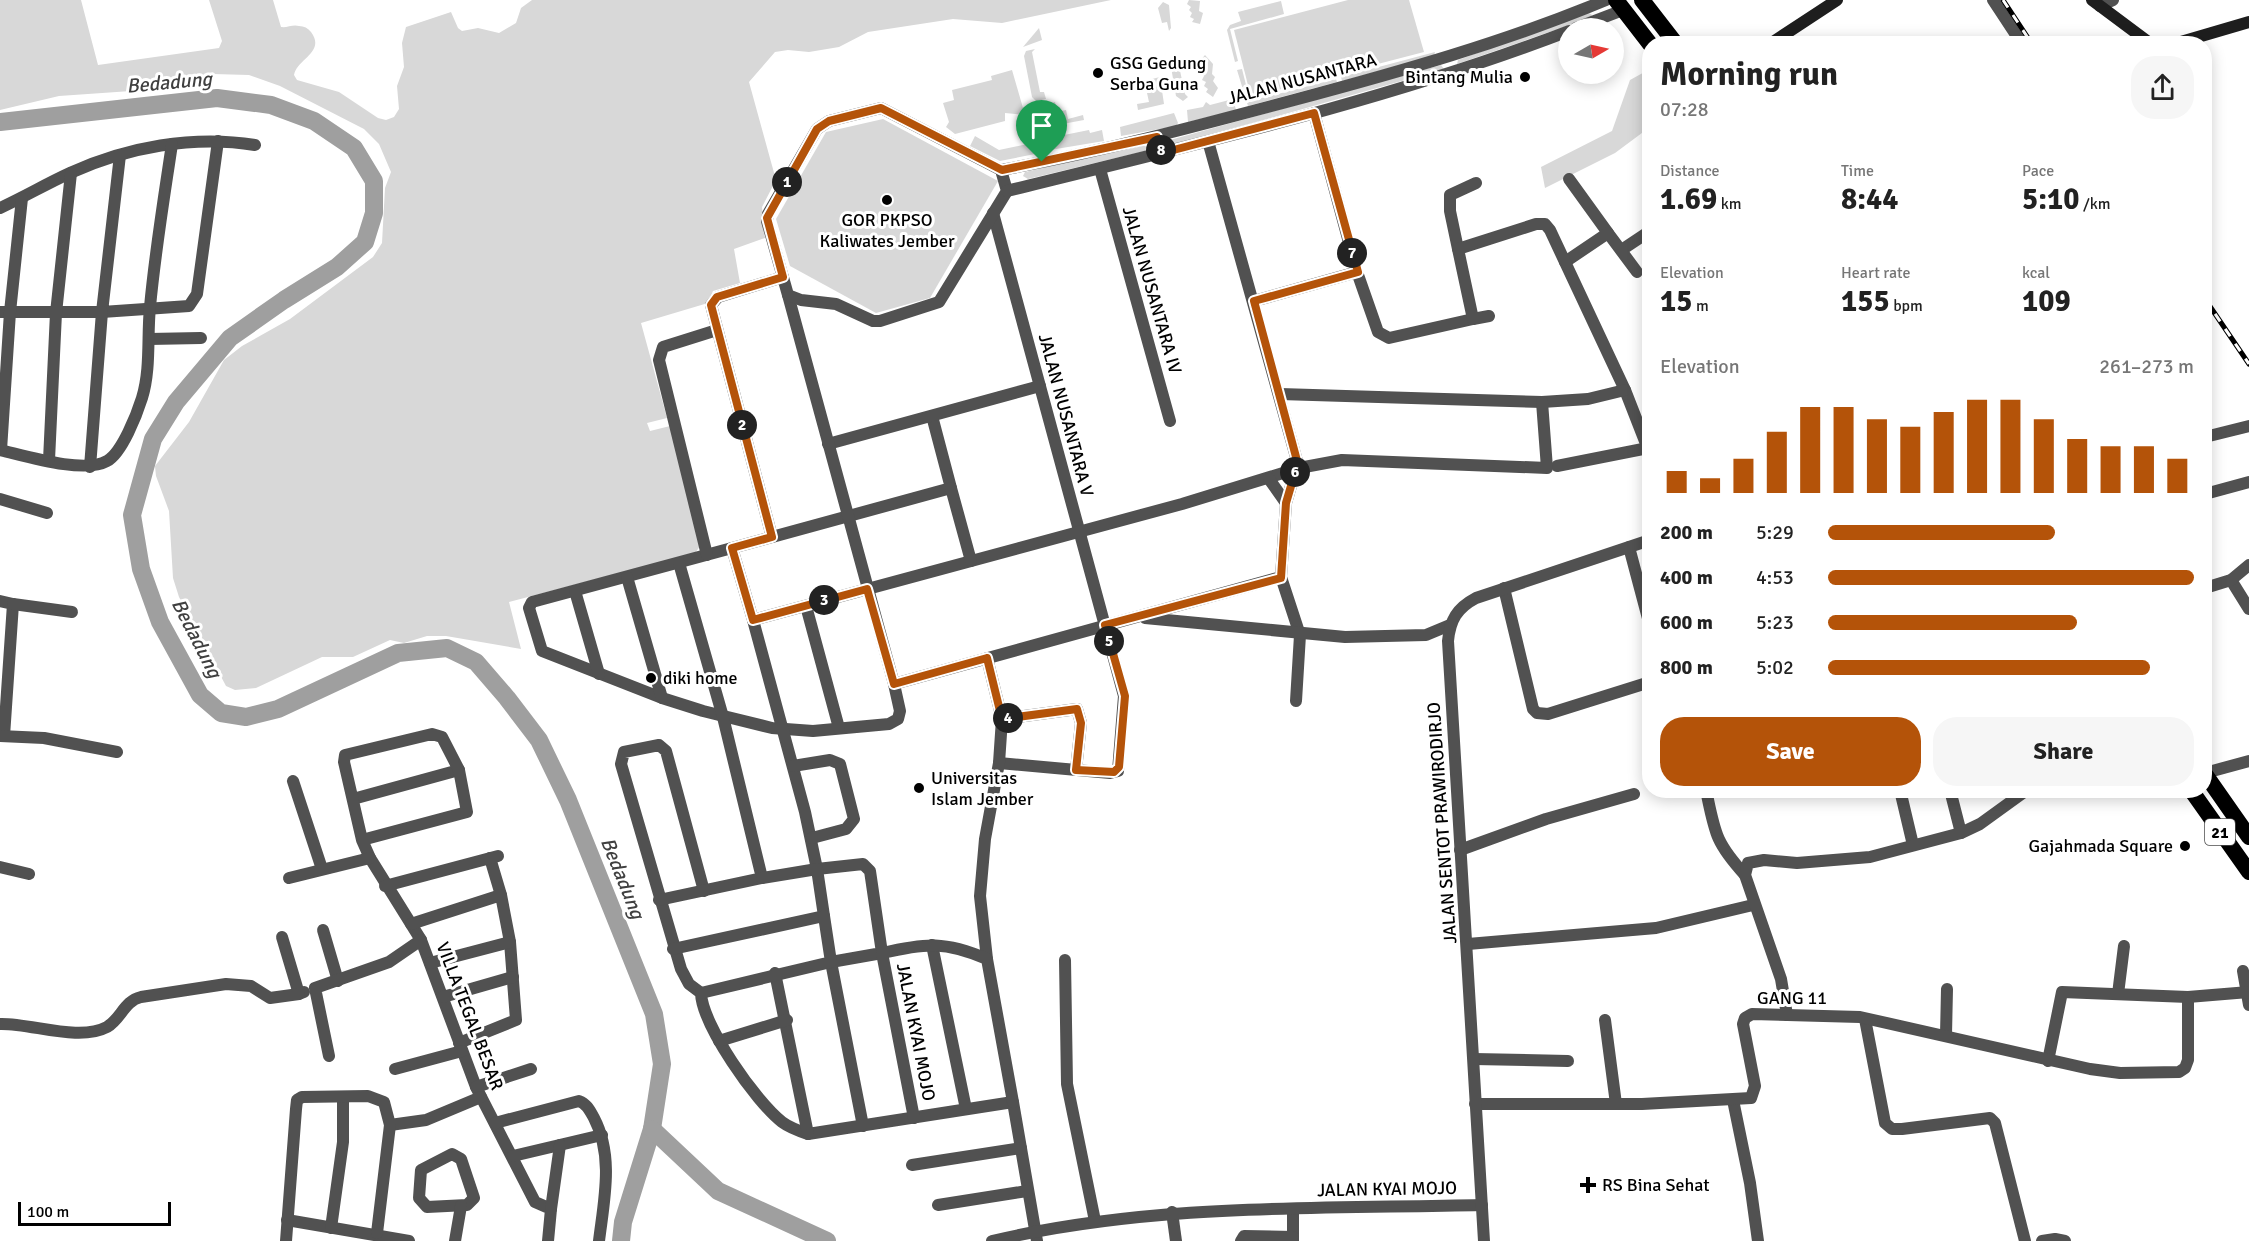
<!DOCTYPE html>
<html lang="en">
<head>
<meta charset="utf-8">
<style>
  :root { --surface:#fff; --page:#f6f6f6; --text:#222; --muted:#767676; --accent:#b45309 }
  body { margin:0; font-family:Signika,sans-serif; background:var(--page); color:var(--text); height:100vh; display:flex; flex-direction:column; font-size:22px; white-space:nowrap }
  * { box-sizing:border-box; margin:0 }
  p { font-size:20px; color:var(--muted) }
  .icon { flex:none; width:33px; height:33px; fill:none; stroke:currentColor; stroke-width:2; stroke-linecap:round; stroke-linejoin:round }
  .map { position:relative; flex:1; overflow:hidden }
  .panel { position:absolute; left:1642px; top:36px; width:570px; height:762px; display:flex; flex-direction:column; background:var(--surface); border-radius:24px; box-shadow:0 3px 15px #0003 }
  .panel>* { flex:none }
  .needle { width:39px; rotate:81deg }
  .fabs { position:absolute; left:1558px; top:18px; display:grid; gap:12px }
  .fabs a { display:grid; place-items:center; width:66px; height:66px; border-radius:50%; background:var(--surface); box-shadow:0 3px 15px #0003; font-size:30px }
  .scale { position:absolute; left:18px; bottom:15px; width:153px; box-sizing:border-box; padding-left:6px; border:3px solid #000; border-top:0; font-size:16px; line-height:21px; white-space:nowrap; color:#000; -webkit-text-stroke:4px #fff; paint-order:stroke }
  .pin { position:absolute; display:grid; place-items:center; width:51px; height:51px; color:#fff; margin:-62px -26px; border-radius:50% 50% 50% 0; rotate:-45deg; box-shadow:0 0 6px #0007 }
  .pin .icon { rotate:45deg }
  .km { position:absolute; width:30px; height:30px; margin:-15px; border-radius:50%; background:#222; color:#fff; font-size:16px; line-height:30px; text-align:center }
  .round { display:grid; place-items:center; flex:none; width:63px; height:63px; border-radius:24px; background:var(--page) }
  .headline { display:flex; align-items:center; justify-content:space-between; height:102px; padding:0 18px }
  h1 { font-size:33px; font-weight:800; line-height:45px }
  .stats { display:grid; grid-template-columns:repeat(3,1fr); gap:9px; height:102px; padding:6px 18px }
  .stats div { display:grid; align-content:center }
  .stats b { font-size:30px; font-weight:800 }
  .stats small { font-size:16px; font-weight:400 }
  .stats p { font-size:16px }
  .chart { height:168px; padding:12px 18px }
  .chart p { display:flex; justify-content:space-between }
  .chart svg { width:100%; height:108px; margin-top:6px; stroke:var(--accent); stroke-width:6 }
  .primary-button { display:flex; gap:12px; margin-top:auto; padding:12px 18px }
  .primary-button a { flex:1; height:69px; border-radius:24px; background:var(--accent); color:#fff; font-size:24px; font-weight:800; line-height:69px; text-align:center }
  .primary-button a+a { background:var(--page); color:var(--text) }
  ul { padding:0 18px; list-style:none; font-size:20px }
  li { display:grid; grid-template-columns:96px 72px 1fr; align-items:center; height:45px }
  li i { height:15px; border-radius:8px; background:var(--accent) }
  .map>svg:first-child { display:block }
</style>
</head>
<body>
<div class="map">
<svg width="2249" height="1241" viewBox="0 0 2249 1241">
  <rect width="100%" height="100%" fill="#fff"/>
  <g fill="#d8d8d8">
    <path d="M0,0H81L98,65L219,48L222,41L209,0H273L281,27C287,28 293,24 299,26C304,26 308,28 311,32C326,52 297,59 294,75L297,80L339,92L378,118L386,120L394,117L399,109L397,86L404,67L402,43L406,27L451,12L458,28L462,31L478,28L499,33L516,23L521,8L532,0H1111L1002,23L953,19L868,32L839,47L809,52L788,50L775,52L749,82L776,180L762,207L765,238L734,249L740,283L713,291L708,303L641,323L667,418L647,423L650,431L670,426L701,545L695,553L509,602L521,649L446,636H427L404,643L390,640L353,657H322L256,688L235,690L226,686L179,597L173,578L169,511L156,476L155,466L189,422L224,360L242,346L290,319L373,257L382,243L385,188L391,172L379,144L364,129L280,86L249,75L213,74L131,91L59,96L0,110Z"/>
    <path d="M1189,0L1200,1L1199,11L1203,13L1200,24L1192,22L1194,19L1190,17L1192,13L1189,10L1191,7L1187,4Z"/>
    <path d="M1348,0H1409L1424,52L1251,97L1234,30Z"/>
    <path d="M1281,1L1284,14L1230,29L1238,61L1235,62L1227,30L1230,25L1241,21L1238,12Z"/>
    <path d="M1163,2L1169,5L1171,28L1169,31L1167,22L1162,23L1158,8Z"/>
    <path d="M1589,13L1592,15L1590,18L1457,64L1458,60Z"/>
    <path d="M1039,28L1042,40L1023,47Z"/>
    <path d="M1035,49L1032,52L1040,92H1044L1046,99L1036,101L1032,97L1024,56L1026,51Z"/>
    <path d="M1435,52L1434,56L1342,81L1341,77Z"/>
    <path d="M1205,55L1213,64L1212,74L1215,77L1213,81L1218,88L1213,97L1206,92L1208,89L1204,86L1206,82L1202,80L1204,76L1200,68L1202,64L1199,62Z"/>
    <path d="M1175,62L1179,66L1185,94L1188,97L1183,101L1176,96L1171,67L1176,66Z"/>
    <path d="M1441,65L1444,69L1172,146L1167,144L1170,140Z"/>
    <path d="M1242,69L1250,101L1336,79L1337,82L1248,106L1237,70Z"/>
    <path d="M1650,69V127L1615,153L1545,188L1541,167L1612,131L1630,80Z"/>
    <path d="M1012,70L1025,115L1005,113V121L955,134L946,127L949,122L943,103L954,100L952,90L992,80L991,76Z"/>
    <path d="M1160,77L1164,104L1138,110L1137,104L1149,102L1147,93L1155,91L1152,79Z"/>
    <path d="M1233,99L1236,110L1188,122L1187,110L1203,107L1206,102L1210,105Z"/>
    <path d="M1055,102L1057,112L1066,110L1068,119L1083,115L1084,120L1041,128L1035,108Z"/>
    <path d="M1174,113L1178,123L1176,126L1121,136L1120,127Z"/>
    <path d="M883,119L998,181L930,298L876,313L790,266L776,219L826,132Z"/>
    <path d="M1089,130L1090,133L1102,130L1104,141L1044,151V139Z"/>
    <path d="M975,136L999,150L1032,143L1035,154L1000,161L970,146Z"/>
    <path d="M1143,145L1147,147L1145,151L1028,179L1023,176L1025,172Z"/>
  </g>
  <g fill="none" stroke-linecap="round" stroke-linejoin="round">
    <g stroke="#9f9f9f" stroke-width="18">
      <path d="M0,122L217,98L271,105L314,121L354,148L374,181V213L365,242L337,267L284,300L230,338L176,402L153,439L132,515L141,569L160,622L200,695L221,713L246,717L278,709L398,653L447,648L476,662L507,698L539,740L568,800L654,1014L662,1064L652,1129L623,1222L621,1241"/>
      <path d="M652,1129L718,1191L827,1241"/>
    </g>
    <g stroke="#515151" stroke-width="12">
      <path d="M1993,0L2022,44"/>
      <path d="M2100,6L2113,0"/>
      <path d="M1314,113L1357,272L1378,332L1389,338L1473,319"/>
      <path d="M1208,141L1299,468L1296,469L1286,503L1281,577L1300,635L1296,701"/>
      <path d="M120,155L102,312L189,306L197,294L218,141"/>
      <path d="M1100,169L1170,421"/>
      <path d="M1649,169L1650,171"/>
      <path d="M1569,179L1608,233"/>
      <path d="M0,208C24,197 46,184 70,173C127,147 193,135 255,145"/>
      <path d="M993,213L1124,696L1118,771L1110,773L999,763"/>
      <path d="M1458,249L1450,211V195L1476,183"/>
      <path d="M1623,249L1650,231"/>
      <path d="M1565,262L1608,233L1637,272"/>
      <path d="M1254,301L1357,272"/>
      <path d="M0,312H102L90,467"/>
      <path d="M1489,316L1473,319L1458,249L1536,224H1545L1550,230L1625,390L1650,454"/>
      <path d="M149,339L201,338"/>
      <path d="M1280,394L1542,402L1588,399L1625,390"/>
      <path d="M932,416L951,488L732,548L753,620L1182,504L1296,469"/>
      <path d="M2205,437L2249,426"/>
      <path d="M828,444L1040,386"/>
      <path d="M0,450C26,456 84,474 107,461C122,453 137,414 142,398C151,369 147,336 150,307C155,252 164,198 172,144"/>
      <path d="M1,450L10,312L22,198"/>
      <path d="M49,460L56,313L71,173"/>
      <path d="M1557,466L1648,448"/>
      <path d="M1299,468L1342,460L1547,468L1542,402"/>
      <path d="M1269,479L1286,503"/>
      <path d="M951,488L971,561"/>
      <path d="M2205,494L2249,482"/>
      <path d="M0,499L47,513"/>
      <path d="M772,537L711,305L718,297L783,277"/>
      <path d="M1629,547L1650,626"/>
      <path d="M732,548L532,602L529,608L542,651L662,698L703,711L772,728L813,731L889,724L898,719L900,711L894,684L788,295"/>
      <path d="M707,555L659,360L663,347L717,330"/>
      <path d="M627,577L662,698"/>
      <path d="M2231,580L2249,609"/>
      <path d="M1504,588L1533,709L1537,713L1548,714L1650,682"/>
      <path d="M2205,588L2231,580L2249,565"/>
      <path d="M575,591L599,674"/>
      <path d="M0,601L13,604L4,736"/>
      <path d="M13,604L72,612"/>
      <path d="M806,606L839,728"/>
      <path d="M1145,618L1345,637L1426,635L1450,625"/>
      <path d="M753,620L805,812L817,869L863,864L870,871L882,953L831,962L863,1126"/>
      <path d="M987,658L1002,719L999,763L985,839L980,896L987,959"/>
      <path d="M894,684L1281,577"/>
      <path d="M1002,719L1077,709L1081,723L1076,770"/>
      <path d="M0,736L44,738L117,752"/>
      <path d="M793,766L830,760L840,764L854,819L846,829L812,838"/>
      <path d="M2205,773L2249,761"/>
      <path d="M293,781L322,869"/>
      <path d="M1706,790C1715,833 1715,842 1745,875"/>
      <path d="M1900,790L1913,845"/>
      <path d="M1950,790L1961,833"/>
      <path d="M353,799L459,770"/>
      <path d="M362,840L467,812L459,770L442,737L432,734L345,755L344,762L362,840L370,858L421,940L476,1087L535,1202L551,1209L548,1241"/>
      <path d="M1460,850L1546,819L1634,794"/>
      <path d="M490,858L501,895"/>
      <path d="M0,867L29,874"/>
      <path d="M289,878L370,858"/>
      <path d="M385,886L498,856"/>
      <path d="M704,891L666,751L659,745L624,752L621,764L681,969L689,984L701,993C702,1025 756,1102 782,1122C790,1128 799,1131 808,1134L1013,1102L1037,1241"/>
      <path d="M659,900L762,878L723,717L679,563"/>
      <path d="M411,924L501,895L510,942L516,1020L459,1043"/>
      <path d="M323,930L338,981"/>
      <path d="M282,937L299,994L304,992"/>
      <path d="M1468,944L1656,928L1753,905"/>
      <path d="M932,945L966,1109"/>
      <path d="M673,949L824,916L817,869L762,878"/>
      <path d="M1065,960L1067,1084L1095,1221"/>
      <path d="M430,963L510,942"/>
      <path d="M2243,971L2249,1005"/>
      <path d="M775,973L808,1134"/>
      <path d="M701,993L831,962L824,916"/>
      <path d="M2118,994L2124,946"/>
      <path d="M443,997L513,977"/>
      <path d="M1787,1015L1781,979L1745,875L1748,863L1764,860L1797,863L1870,857L1961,833L1980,824L2027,790"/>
      <path d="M1865,1019L1885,1123L1892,1129H1902L1990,1118L1995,1123L2025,1241"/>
      <path d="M1605,1020L1616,1104"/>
      <path d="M0,1024C31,1023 79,1042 107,1027C121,1019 124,1001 141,997L226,984L251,986L270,998L299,994"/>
      <path d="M1946,1035L1947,989"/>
      <path d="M719,1041L787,1020"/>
      <path d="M329,1056L315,988L389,962L421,940"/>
      <path d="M1474,1059L1568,1061"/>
      <path d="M2048,1061L2062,992L2188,997L2249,992"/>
      <path d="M395,1069L462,1051"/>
      <path d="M476,1087L531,1069"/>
      <path d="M1733,1100L1750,1183L1758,1241"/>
      <path d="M1475,1104H1642L1751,1098L1755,1086L1743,1024L1745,1018L1752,1014L1860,1017L2090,1069L2120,1073L2179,1072L2185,1068L2188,1060V997"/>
      <path d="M914,1118L882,953C926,943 945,941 987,959L1013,1102"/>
      <path d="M495,1123L579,1101C587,1104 590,1111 594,1118C614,1156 604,1200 599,1241"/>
      <path d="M390,1125L426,1120L481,1097"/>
      <path d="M452,1154L461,1159L474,1198L467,1205L427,1207L419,1198L421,1170Z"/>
      <path d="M513,1156L602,1135"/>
      <path d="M912,1165L1021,1148"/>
      <path d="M938,1205L1027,1191"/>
      <path d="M551,1209L560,1145"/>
      <path d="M1293,1209V1241"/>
      <path d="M1172,1212L1176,1241"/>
      <path d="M287,1220L409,1241"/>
      <path d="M331,1228L343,1142V1098"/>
      <path d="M286,1241L296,1109L297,1100L302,1097L368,1096L384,1102L390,1125L377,1233"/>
      <path d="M455,1241L461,1206"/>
      <path d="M992,1241C1153,1203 1317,1209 1482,1205"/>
      <path d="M1241,1241L1244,1236L1293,1237"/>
      <path d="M2042,1241L2055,1239L2065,1241"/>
    </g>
    <g stroke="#515151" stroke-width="12">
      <path d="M1576,28L1623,10"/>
      <path d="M881,108L1001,170L1007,191L939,302L880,321H873L836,304L801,300L788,295L767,221L768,214L817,129L829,121Z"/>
      <path d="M1001,170C1100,152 1197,126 1294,100C1399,72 1505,42 1606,0"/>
      <path d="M1007,191C1196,144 1387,101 1569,31"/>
      <path d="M1484,1241L1448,641C1450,620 1457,608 1476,598L1650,540"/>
    </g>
    <g stroke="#1e1e1e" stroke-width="12">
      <path d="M2092,0L2151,44"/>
      <path d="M1770,44L1837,0"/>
      <path d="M2174,44L2249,22"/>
    </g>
    <g stroke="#000" stroke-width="16">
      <path d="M1616,0L1650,44"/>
      <path d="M1642,0L1676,44"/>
      <path d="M2205,774L2249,837"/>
      <path d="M2191,790L2249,872"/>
    </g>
    <g stroke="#000" stroke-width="5">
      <g id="rail">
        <path d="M2003,0L2032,44"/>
        <path d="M2205,299L2249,364"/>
      </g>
    </g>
    <use href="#rail" stroke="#fff" stroke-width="3" stroke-dasharray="9" stroke-linecap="butt"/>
  </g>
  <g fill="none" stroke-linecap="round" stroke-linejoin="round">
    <g stroke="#fff" stroke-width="12">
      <path id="route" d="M881,108L1002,170L1157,137L1162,153L1314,113L1358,272L1254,301L1299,468L1296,469L1286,503L1281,578L1105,625L1125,696L1119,767L1114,772L1076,770L1081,723L1077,709L1002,719L987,658L894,684L867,589L753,620L732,548L772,537L711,305L717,297L783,277L767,218L817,129L829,121Z"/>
    </g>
    <use href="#route" stroke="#b45309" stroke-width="8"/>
  </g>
  <g fill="#000" stroke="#fff" stroke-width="2">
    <circle cx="1098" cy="73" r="6"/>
    <circle cx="1525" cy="77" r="6"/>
    <circle cx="887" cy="200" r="6"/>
    <circle cx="651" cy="678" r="6"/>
    <circle cx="919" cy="788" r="6"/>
    <circle cx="2185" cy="846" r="6"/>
    <path d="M1585 1176h6v6h6v6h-6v6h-6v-6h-6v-6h6z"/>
  </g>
  <g text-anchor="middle" stroke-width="6" stroke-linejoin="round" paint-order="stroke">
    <rect fill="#fff" stroke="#4c4c4c" stroke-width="1.5" x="2205" y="819" width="30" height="26" rx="4.5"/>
    <g font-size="16" font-weight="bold" fill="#000">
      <text x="2220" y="838">21</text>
    </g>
    <g font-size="18" fill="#000" stroke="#fff" text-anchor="start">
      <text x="1110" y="69">GSG Gedung<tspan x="1110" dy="21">Serba Guna</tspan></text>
      <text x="1513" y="83" text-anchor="end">Bintang Mulia</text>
      <text x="887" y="226" text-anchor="middle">GOR PKPSO<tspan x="887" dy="21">Kaliwates Jember</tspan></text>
      <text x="663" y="684">diki home</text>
      <text x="931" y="784">Universitas<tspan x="931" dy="21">Islam Jember</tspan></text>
      <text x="2173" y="852" text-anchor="end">Gajahmada Square</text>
      <text x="1602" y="1191">RS Bina Sehat</text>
    </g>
    <g font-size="18" fill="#000" stroke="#fff">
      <text transform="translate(1302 79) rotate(-15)" y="6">JALAN NUSANTARA</text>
      <text transform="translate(1152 290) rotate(74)" y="6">JALAN NUSANTARA IV</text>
      <text transform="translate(1066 415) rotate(75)" y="6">JALAN NUSANTARA V</text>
      <text transform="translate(1442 823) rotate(-94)" y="6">JALAN SENTOT PRAWIRODIRJO</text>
      <text x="1792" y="1004">GANG 11</text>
      <text transform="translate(470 1016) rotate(69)" y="6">VILLA TEGAL BESAR</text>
      <text transform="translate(916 1032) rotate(79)" y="6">JALAN KYAI MOJO</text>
      <text transform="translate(1387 1189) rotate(-1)" y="6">JALAN KYAI MOJO</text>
    </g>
    <g font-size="20" font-style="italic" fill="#404040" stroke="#fff">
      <text transform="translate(169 82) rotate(-5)" y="7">Bedadung</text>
      <text transform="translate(197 638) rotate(63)" y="7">Bedadung</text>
      <text transform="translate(623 878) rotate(68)" y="7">Bedadung</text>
    </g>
  </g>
</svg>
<div class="fabs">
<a><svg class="needle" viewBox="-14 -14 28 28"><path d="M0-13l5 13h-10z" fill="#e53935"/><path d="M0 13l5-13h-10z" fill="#767676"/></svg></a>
</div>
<div class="scale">100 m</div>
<div class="pin" style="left:1042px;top:162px;background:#1e9e55"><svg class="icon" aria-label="arrive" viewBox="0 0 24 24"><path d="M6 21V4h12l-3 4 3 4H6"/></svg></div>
<b class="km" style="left:787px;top:182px">1</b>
<b class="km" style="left:742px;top:425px">2</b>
<b class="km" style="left:824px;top:600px">3</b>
<b class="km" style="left:1008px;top:718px">4</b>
<b class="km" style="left:1109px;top:641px">5</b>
<b class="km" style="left:1295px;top:472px">6</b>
<b class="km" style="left:1352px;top:253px">7</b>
<b class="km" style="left:1161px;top:150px">8</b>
<section class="panel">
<div class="headline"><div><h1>Morning run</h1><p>07:28</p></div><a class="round"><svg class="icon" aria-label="share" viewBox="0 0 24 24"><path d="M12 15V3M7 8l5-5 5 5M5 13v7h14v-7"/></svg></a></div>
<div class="stats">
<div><p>Distance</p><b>1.69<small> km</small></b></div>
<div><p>Time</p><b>8:44</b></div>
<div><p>Pace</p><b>5:10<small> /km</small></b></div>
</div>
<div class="stats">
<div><p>Elevation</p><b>15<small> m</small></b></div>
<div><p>Heart rate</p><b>155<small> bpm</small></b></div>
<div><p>kcal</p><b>109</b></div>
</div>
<div class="chart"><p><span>Elevation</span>261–273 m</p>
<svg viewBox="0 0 160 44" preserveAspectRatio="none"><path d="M5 44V35M15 44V38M25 44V30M35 44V19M45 44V9M55 44V9M65 44V14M75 44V17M85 44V11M95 44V6M105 44V6M115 44V14M125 44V22M135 44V25M145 44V25M155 44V30"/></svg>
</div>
<ul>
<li><b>200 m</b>5:29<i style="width:62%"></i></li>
<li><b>400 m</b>4:53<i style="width:100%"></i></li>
<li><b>600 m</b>5:23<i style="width:68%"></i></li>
<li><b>800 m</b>5:02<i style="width:88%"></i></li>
</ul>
<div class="primary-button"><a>Save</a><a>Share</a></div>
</section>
</div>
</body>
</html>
